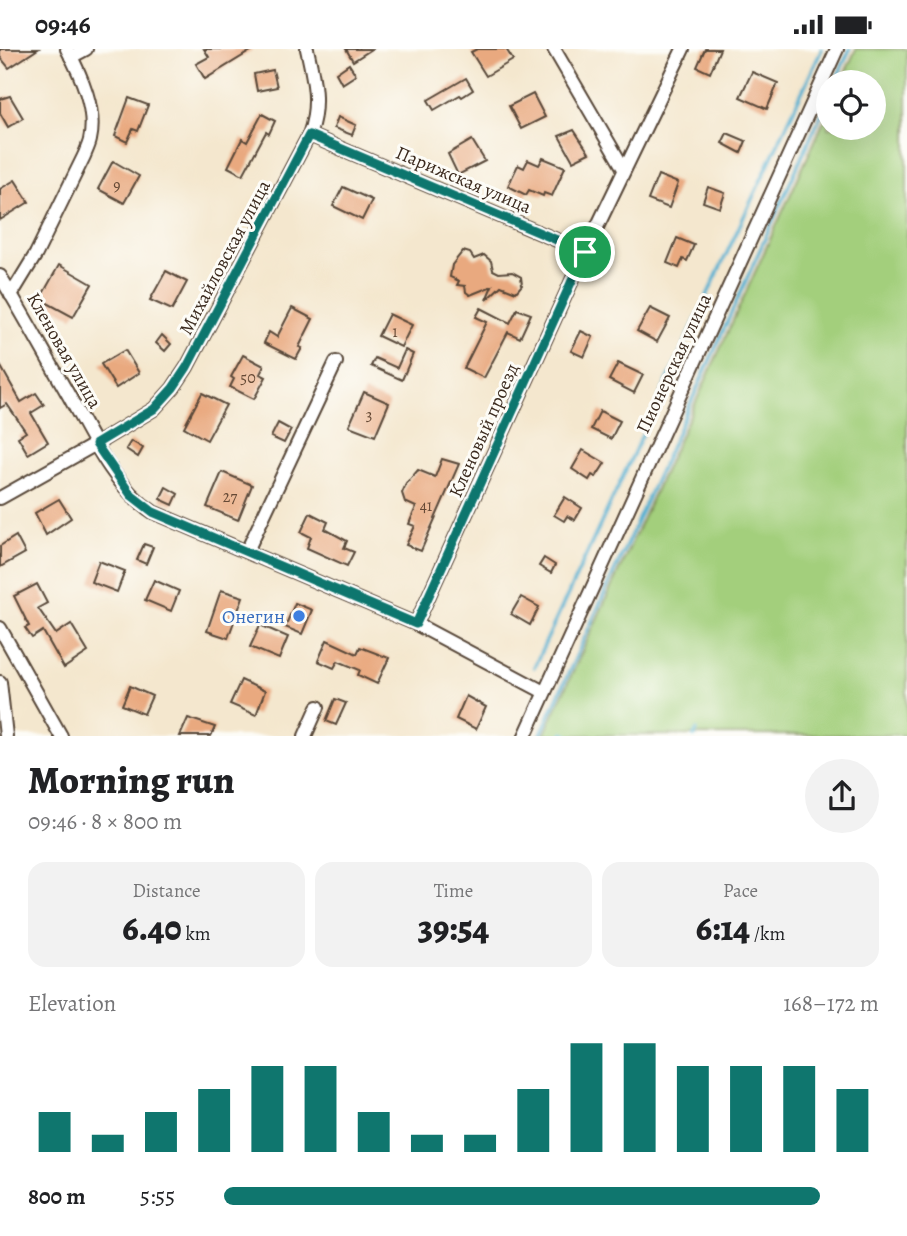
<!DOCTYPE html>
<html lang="en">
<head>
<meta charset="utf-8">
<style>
  :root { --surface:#fff; --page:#f2f2f2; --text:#202124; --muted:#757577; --accent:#0f766e }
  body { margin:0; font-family:Alegreya,serif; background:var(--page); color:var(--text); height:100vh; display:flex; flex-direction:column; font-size:26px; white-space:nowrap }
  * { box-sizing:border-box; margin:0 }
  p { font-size:23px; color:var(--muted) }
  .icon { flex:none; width:38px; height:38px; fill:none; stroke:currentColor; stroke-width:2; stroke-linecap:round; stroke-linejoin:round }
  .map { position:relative; height:687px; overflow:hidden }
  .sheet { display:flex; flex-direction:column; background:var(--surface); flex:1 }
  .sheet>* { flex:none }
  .fabs { position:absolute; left:816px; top:21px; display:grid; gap:14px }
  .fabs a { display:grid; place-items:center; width:70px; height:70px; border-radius:50%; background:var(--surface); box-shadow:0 7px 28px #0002; font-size:35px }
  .pin { position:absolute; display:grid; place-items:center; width:60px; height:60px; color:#fff; margin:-30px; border:4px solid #fff; border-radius:50%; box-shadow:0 2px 7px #0007 }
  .round { display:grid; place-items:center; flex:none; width:74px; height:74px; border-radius:37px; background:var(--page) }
  .head { display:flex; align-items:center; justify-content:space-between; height:119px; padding:0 28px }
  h1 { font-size:38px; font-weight:800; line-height:52px }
  .stats { display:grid; grid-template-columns:repeat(3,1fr); gap:10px; height:119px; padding:7px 28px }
  .stats div { display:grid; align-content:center; border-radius:18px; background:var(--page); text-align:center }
  .stats b { font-size:35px; font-weight:800 }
  .stats small { font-size:19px; font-weight:400 }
  .stats p { font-size:19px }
  .chart { height:196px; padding:14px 28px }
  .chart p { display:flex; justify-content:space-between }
  .chart svg { width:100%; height:126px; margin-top:7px; stroke:var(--accent); stroke-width:6 }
  ul { padding:0 28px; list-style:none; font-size:23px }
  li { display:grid; grid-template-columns:112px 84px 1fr; align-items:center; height:52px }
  li i { height:18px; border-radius:9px; background:var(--accent) }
  .status { display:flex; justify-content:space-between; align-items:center; height:49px; padding:0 35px; background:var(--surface); direction:ltr }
  .status svg { height:19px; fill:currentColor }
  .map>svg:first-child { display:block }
</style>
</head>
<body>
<div class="status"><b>09:46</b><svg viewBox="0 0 49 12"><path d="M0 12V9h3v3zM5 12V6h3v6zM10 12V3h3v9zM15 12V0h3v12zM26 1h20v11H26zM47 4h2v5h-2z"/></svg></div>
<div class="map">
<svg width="907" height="687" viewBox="0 0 907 687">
  <rect width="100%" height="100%" fill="#fdfcf7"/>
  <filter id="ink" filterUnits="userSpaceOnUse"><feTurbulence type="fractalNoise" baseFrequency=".0143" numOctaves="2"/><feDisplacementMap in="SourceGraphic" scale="14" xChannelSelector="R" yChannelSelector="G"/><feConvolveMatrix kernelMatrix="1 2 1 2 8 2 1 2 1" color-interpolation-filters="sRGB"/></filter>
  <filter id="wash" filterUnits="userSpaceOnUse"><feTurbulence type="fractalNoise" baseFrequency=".00686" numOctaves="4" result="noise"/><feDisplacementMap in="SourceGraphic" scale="28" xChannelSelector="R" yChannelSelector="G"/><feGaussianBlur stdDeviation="1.57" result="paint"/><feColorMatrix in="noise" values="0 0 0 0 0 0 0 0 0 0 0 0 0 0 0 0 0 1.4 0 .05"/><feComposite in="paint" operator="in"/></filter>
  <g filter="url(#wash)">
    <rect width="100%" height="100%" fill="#f4e7ce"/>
    <path fill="#a3cf7c" stroke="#6f7c4d" stroke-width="2" d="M856,0H907V686H544L828,63V79H873V33H841Z"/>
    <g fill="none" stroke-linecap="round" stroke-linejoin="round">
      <g stroke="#53b0d1" stroke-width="3.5">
        <path d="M835,33L850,0"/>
        <path d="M534,618L822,0"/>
        <path d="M563,684L569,687"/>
        <path d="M540,687L828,50"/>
        <path d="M694,687L697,681"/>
      </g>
    </g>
    <g id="blocks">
      <g fill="#e9a97f">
        <path d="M0,0H38L9,19L0,8Z"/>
        <path d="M204,0H254L205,30L196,15L209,8Z"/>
        <path d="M346,0H372L353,12Z"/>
        <path d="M477,0H506L513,11L486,27L471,3Z"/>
        <path d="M705,0H720L710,24L697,18Z"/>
        <path d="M349,15L356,26L342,35L336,24Z"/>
        <path d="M273,21L277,38L257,42L254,25Z"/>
        <path d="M752,23L778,34L767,60L740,48Z"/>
        <path d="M466,29L473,41L462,48L460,46L434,61L428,51Z"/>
        <path d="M533,45L545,68L521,80L509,57Z"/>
        <path d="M10,47L23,69L8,78L0,64V50Z"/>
        <path d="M129,49L148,56L138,82L133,80L127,93L115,87Z"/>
        <path d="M262,65L275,72L269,85L266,83L243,126L228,118L242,90L247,93Z"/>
        <path d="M338,68L356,76L352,86L334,79Z"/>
        <path d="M574,81L589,104L573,112L559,87Z"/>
        <path d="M727,84L746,92L741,104L722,94Z"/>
        <path d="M472,91L485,112L458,126L448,105Z"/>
        <path d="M543,109L565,118L552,147L544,144L543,147L529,141L526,146L508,137L518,116L524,119L528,111L539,116Z"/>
        <path d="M113,112L139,127L124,154L98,140Z"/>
        <path d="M658,126L678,134L669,159L648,151Z"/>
        <path d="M15,131L29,153L0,171V140Z"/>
        <path d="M343,138L372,151L362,171L333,157Z"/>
        <path d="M708,138L725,144L720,159L703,153Z"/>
        <path d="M677,189L694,196L687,212L683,210L679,219L667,214Z"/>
        <path d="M463,202L470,204L474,210L484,206L491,212L493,221L499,224L512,223L521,228L522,236L516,243L501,237L486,251L492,237L470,246L466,243L465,237L457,236L459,232L450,228L452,216Z"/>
        <path d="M59,216L92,235L73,268L40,250Z"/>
        <path d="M166,222L187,233L172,261L150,251Z"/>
        <path d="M292,259L313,270L299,298L302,299L296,310L264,294L269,283L277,288Z"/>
        <path d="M481,259L510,274L517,260L531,265L520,289L508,283L484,329L464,319L487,273L476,268Z"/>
        <path d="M650,259L670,269L657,293L637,282Z"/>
        <path d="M389,265L412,276L401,298L378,287Z"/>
        <path d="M581,282L593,288L584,308L571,302Z"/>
        <path d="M162,286L171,295L165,302L156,294Z"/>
        <path d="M125,301L139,324L116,339L101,315Z"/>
        <path d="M405,301L413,305L402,331L371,317L375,309L397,319Z"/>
        <path d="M243,306L264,317L260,325L266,328L254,350L230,338L234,330L231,328Z"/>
        <path d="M618,314L643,326L634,344L609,331Z"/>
        <path d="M0,316L21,353L36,344L44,356L31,364L48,393L28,405L18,388L26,383L7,355L0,359Z"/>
        <path d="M364,343L389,354L375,387L349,377Z"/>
        <path d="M202,344L226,356L207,391L184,378Z"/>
        <path d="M600,362L620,372L611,390L591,380Z"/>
        <path d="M278,374L291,381L284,394L271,388Z"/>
        <path d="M131,392L143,399L138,408L126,400Z"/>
        <path d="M583,401L605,414L596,428L592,426L589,431L572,420Z"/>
        <path d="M442,410L459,415L421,502L406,496L415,477L409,475L416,458L405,453L402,444L406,435L418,421L435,428Z"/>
        <path d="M222,423L252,436L238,471L207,458Z"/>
        <path d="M166,438L178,445L173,456L160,450Z"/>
        <path d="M565,448L582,459L575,471L567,467L564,472L554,466Z"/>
        <path d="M59,450L71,469L46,486L35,464Z"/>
        <path d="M310,464L328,473L325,480L347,492L344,499L354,503L347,517L307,499L311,488L301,483Z"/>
        <path d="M16,487L25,504L0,518V497Z"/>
        <path d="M144,495L153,498L146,515L137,511Z"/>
        <path d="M544,509L555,516L551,524L539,517Z"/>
        <path d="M99,512L125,522L117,543L91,533Z"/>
        <path d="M154,531L179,542L171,562L145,551Z"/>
        <path d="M37,535L47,554L38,559L56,585L71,575L88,603L64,619L43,582L32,589L25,579L29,577L14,547Z"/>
        <path d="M221,541L243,548L228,589L207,582Z"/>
        <path d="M521,548L539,558L530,576L511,565Z"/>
        <path d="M295,554L312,561L302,585L285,578Z"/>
        <path d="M260,576L288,588L279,610L250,598Z"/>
        <path d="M327,591L357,605L360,598L389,609L377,635L358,626L360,621L338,612L334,619L318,612Z"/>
        <path d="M241,631L265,642L256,666L230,655Z"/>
        <path d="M130,637L152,647L144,665L122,656Z"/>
        <path d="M466,647L486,658L476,680L456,670Z"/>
        <path d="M335,650L346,654L336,676L326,672Z"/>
        <path d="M188,669L215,678L211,687H180Z"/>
      </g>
    </g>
  </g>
  <g filter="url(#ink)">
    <use href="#blocks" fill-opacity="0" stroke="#574638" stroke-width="2"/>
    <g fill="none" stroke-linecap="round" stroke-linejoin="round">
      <g stroke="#574638" stroke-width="16">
        <g id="minor">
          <path d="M554,0L624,120"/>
          <path d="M71,8L86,0"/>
          <path d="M309,86L585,203"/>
          <path d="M0,227C24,266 46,307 69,347C91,387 114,438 153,463L416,575L544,643"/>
          <path d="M11,246L36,205L84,107C86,102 89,96 90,91C97,61 81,26 67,0"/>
          <path d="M0,449L96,395L154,360L173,339L187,318L309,86C320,55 314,31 307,0"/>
          <path d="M247,502L336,313"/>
          <path d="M416,575L585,203L683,0"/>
          <path d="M0,579L61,687"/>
          <path d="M0,633L6,687"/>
          <path d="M305,687L318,658"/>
          <path d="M525,687L837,0"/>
        </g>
      </g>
      <use href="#minor" stroke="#fff" stroke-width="12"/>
    </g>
  </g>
  <g fill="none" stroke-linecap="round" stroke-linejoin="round" filter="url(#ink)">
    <g stroke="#fff" stroke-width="14">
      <path id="route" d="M309,86L585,203L416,575L153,463L131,446L96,395L154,360L173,339L187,318Z"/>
    </g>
    <use href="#route" stroke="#0f766e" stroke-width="9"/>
  </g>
  <circle fill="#3f7fe0" stroke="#fdfcf7" stroke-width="2.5" cx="299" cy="567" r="7"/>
  <g text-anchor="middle" stroke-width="6" stroke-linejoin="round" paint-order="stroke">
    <g font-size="16" fill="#664a36">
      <text x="117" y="142">9</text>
      <text x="395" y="288">1</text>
      <text x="248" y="334">50</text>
      <text x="369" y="371">3</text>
      <text x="230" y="453">27</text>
      <text x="426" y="462">41</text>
    </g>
    <g font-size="19" fill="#3b2a1e" stroke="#fdfcf7">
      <text transform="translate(464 130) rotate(23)" y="7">Парижская улица</text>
      <text transform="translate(224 208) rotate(-62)" y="7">Михайловская улица</text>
      <text transform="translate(65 301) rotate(60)" y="7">Кленовая улица</text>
      <text transform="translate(673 314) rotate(-65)" y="7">Пионерская улица</text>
      <text transform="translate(483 381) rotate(-66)" y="7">Кленовый проезд</text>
    </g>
    <g font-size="19" fill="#366cbe" stroke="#fdfcf7" text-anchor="end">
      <text x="285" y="574">Онегин</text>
    </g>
  </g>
</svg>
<div class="fabs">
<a><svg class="icon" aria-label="locate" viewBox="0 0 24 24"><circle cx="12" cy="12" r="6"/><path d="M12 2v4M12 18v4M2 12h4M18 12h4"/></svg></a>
</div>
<div class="pin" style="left:585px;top:203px;background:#1e9e55"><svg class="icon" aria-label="arrive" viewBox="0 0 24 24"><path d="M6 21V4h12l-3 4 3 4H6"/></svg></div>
</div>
<section class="sheet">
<div class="head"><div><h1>Morning run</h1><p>09:46 · 8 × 800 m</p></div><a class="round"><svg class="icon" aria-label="share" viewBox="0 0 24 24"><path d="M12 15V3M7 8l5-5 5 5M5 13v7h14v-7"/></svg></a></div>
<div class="stats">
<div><p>Distance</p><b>6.40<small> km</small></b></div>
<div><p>Time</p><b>39:54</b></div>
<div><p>Pace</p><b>6:14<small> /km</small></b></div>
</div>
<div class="chart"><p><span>Elevation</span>168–172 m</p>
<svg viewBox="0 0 160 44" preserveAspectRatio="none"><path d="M5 44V30M15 44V38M25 44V30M35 44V22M45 44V14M55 44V14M65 44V30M75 44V38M85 44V38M95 44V22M105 44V6M115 44V6M125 44V14M135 44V14M145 44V14M155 44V22"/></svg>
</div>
<ul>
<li><b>800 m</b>5:55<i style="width:91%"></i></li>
</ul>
</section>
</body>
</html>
